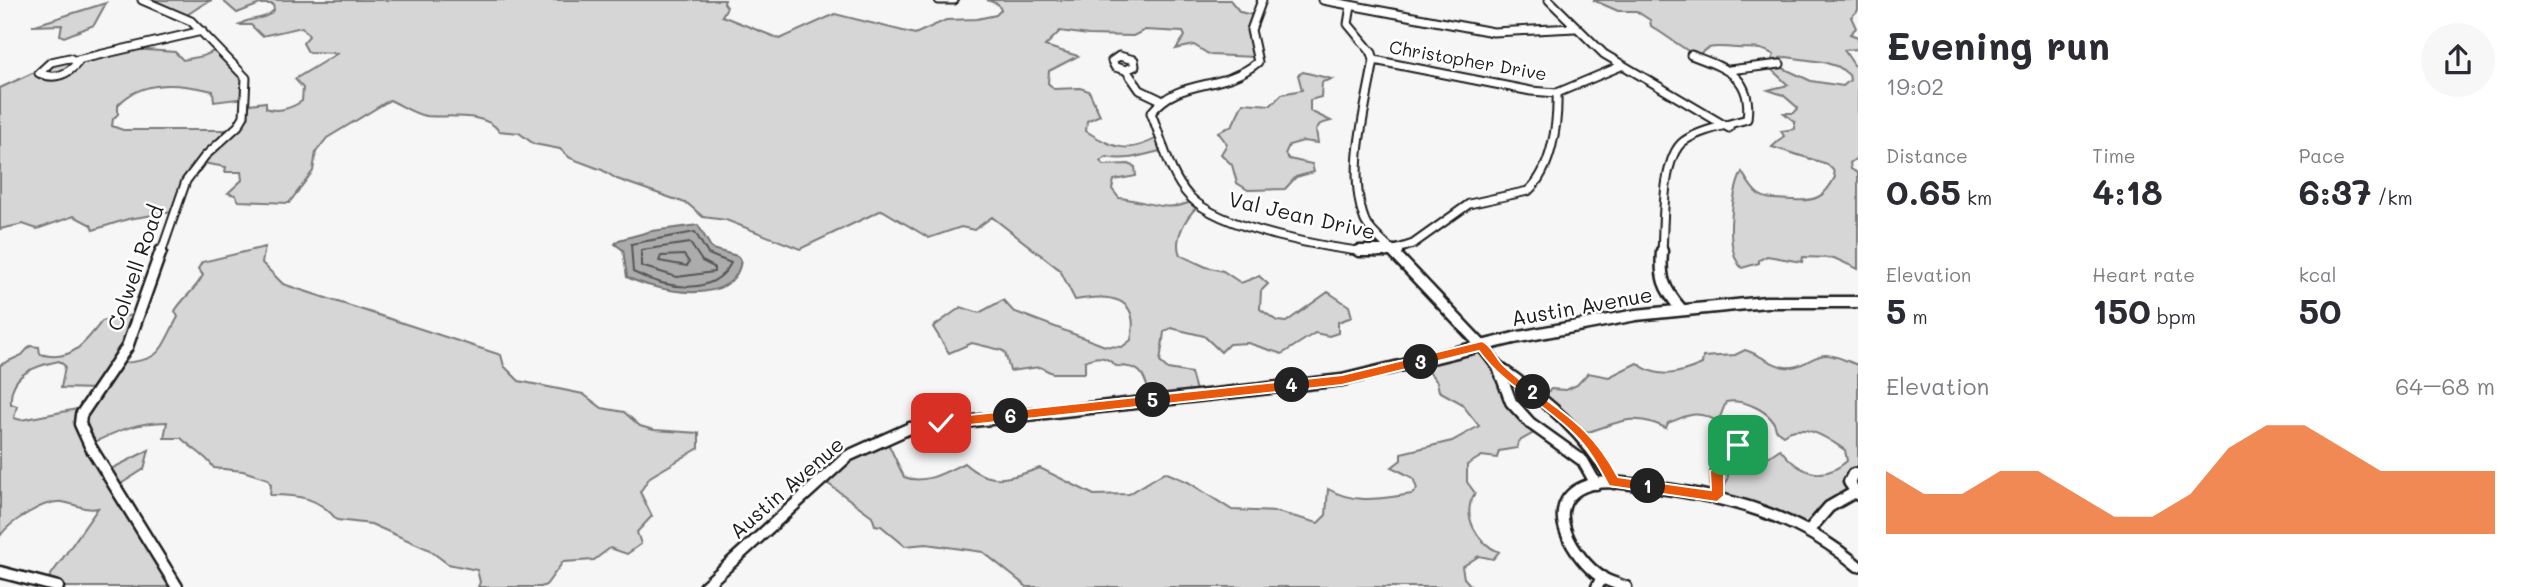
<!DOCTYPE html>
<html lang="en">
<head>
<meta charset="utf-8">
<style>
  :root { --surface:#fff; --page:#f7f7f7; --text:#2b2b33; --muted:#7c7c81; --accent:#ea580c }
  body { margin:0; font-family:Mali,sans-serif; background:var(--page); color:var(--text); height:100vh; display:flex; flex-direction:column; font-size:26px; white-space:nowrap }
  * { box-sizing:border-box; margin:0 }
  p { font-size:23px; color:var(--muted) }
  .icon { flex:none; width:38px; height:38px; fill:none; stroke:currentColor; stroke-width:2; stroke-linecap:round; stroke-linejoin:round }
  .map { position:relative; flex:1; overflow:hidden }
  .drawer { display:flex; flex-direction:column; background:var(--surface); width:665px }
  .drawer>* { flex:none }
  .pin { position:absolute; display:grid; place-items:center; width:60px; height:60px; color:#fff; margin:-30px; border-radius:14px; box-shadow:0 4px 10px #0006 }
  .km { position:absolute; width:35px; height:35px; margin:-18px; border-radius:50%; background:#222; color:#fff; font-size:19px; line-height:35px; text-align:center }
  .round { display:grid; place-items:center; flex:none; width:74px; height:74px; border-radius:37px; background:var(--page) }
  .headline { display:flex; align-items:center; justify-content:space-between; height:119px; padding:0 28px }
  h1 { font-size:38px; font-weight:700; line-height:52px }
  .metrics { display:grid; grid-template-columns:repeat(3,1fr); gap:10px; height:119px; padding:7px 28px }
  .metrics div { display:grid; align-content:center }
  .metrics b { font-size:35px; font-weight:700 }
  .metrics small { font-size:19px; font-weight:400 }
  .metrics p { font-size:19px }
  .chart { height:196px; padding:14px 28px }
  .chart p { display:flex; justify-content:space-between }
  .chart svg { width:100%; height:126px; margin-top:7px; fill:var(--accent); opacity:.7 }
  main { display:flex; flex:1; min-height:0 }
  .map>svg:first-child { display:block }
</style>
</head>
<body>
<main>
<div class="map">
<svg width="1858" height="587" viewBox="0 0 1858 587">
  <rect width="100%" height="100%" fill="#f6f6f6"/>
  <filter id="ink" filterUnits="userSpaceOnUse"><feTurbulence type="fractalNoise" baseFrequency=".0143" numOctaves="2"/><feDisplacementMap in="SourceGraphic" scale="14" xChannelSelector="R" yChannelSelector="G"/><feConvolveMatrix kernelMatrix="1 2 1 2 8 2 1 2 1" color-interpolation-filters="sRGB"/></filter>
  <g filter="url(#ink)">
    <g fill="#d6d6d6" stroke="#797979" stroke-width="2" fill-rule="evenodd">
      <path d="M142,0H212C199,5 195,11 183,17Z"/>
      <path d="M222,0H725L724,3L727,7L722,16L780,39L835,14L915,34L946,20L977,19L996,15L1001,10L998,4L987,0H1230L1240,12L1257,16L1252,35L1255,57L1210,55L1194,45L1176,49L1185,36L1183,32L1145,30L1133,36L1088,35L1060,31L1045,46L1078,56L1049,71L1048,83L1054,89L1080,88L1089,91L1100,115L1087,121L1086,131C1114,149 1129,154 1159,137L1165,150C1144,154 1129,162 1107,157L1100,161L1104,165L1129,164L1135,167L1136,176L1114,180L1112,189L1119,198C1146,200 1166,214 1193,201L1198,206C1186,217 1173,239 1180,255L1206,267L1223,271L1241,283L1259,276L1268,284L1261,291L1260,309L1277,321L1286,322L1328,292L1349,306L1352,317L1338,322V333L1329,336L1315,333L1282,354L1248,343L1229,344L1221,352L1204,336L1171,328L1164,332L1160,362L1168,369L1191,373L1197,394L1151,398C1143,374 1144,366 1116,366C1106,356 1098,355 1085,361V373H1052L1040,367L1010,371L1005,352L1001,350L972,343L949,353L933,327L961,307L979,313L1003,300L1013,311L1105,346L1122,347L1131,340C1141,295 1108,294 1075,300L1060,270L992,217L974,230L961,227L929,238L882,210L800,249L726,220L703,217L688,204L617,179L602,170L570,158L560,149L534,144L519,133L499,131C485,111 447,118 426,116C414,114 401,105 390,100L327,138L316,152L313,171L289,203L239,201L235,195L228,193L242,180L241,172H225L226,167L203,163L243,123L250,104L266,102V108C277,113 292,108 302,101L303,88L295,79L338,53L308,52L303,43L309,36L302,27L262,36L251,25H239C249,16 264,22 274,10L273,4H260L237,13Z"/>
      <path d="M1593,0H1858V10L1851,17L1856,28L1850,34L1858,37V49L1844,50L1858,71V157L1850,163L1851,169L1858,173V269L1834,258L1803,257L1802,262L1767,256L1759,260V263L1742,268C1724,251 1731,193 1742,172C1759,202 1762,198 1793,200C1815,202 1825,197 1835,177L1833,170L1827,164L1772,147L1784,136L1781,131L1795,129V122L1784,113H1794L1798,108L1783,95L1768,90L1788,85L1769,67L1774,55C1759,46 1753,49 1737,48C1721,48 1709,42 1697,57L1651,26L1650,20L1636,11H1618ZM1786,57L1823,62L1839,67L1849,75L1850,80L1843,86L1811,81L1776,65L1780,58Z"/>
      <path d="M106,3L94,25L64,37L60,35L62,25L32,26Z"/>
      <path d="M132,49L175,52L183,60L203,56L219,49L241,72L246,98L214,102L213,91C181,84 143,78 118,105V114L113,119L112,126L123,130H225L186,179L172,212L128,219L93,230L91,225L74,216L37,229L23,224L0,229V88L56,62L80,59L98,51Z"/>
      <path d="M1303,72L1332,79L1322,82L1321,97L1310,100V111L1331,121L1320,124L1316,130L1318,143L1303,141L1289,145L1285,154L1289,159L1312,164L1314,172L1296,177L1285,189L1248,190L1237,183L1232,165L1221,154L1227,144L1218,132L1232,126L1243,103L1271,105L1282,94L1302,90L1298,75Z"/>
      <path d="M265,247L262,263L283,284L501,355L504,366L519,381L583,394L602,408L624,412L640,426L654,430L699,433V448L650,477L640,492L652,516L637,532L641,544L627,554L610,548L594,560L563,562L546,585L541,587H478L480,582L477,570L448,564L428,549L371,524L337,520C318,497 299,495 270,495L271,485L268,479L243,471L214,468C206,455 192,449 181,438H164L167,422C138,422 116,431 91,444L107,471L149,450L144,469L116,487L177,587H60L46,582L98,508C85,511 76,504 62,502C45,500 9,522 0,536V365L22,355L30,346L39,347L40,354C71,363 85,343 102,321L137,314L119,363C163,361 159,351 178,317L175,311C183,297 195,291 203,275L198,269L202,262ZM59,361L65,366L61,388L95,389L82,408L21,420L14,418L17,406L11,404C9,374 34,366 59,361Z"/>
      <path d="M1479,345L1501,375L1511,403L1539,430L1518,442L1517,448L1499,451L1497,458L1482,456L1467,465V482L1475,493C1460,516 1478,543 1499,552L1493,559L1479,556L1462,567L1464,578L1472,587H1027L983,552L926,544L905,546L881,526L875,525L872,516L823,480L885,437L904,477C925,485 946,472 964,463C989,486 1010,479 1040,468L1094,495L1129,494L1165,472L1188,482L1232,510L1277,512L1318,523L1326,515L1328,489C1356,505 1382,498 1412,494L1417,489L1413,478L1392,467L1401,460V453L1452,441L1479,426L1461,403L1439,391L1437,382L1422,363Z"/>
      <path d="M1745,350C1759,354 1773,366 1785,367C1803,369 1812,355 1826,355C1837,355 1848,362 1858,365V497L1829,509L1814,530L1722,497L1733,458L1758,464L1780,449C1799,473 1822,483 1847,461L1845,450C1827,438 1804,421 1783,435L1776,430C1774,412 1743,398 1726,402L1718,422C1698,409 1688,415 1668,423L1666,428C1630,411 1618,424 1581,434L1541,399L1551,389L1566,390L1577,385L1588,373L1609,377L1637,363C1658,380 1679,374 1702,364L1703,357L1735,355Z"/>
    </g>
    <path fill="#acacac" stroke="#727272" stroke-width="2" d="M698,225L712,249L737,256L741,260C736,309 654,291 627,277L623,250L615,244L619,240L652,231Z"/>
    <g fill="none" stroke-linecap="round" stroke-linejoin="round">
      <g stroke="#565656" stroke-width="2">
        <path d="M695,232L708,254L731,263C712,299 663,287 633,272L631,244Z"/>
        <path d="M690,243L702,261L714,267V272L677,277L641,266V250Z"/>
        <path d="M684,255L689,262L687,266L659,261L661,256Z"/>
      </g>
      <g stroke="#1c1c1c" stroke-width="11">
        <g id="minor-far1">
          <path d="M142,0L191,21L246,78L244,116L238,126L205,156L186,181L161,253"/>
          <path d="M939,0H954"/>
          <path d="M1262,0L1251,30L1258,62C1221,93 1180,76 1151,113C1162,139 1169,175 1189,196C1221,230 1331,249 1377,253"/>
          <path d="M1323,0L1493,32L1575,28"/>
          <path d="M1549,0L1604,54L1729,128"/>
          <path d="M1351,6L1348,24L1372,53L1374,60C1366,108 1346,173 1365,221C1370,232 1385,243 1394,253"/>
          <path d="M1119,56L1134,60L1135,66L1126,70L1115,67L1112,61Z"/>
          <path d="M69,58L78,62C68,75 54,80 39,73L51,62Z"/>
          <path d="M77,60L202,31"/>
          <path d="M1374,60L1531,91L1557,93"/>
          <path d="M1126,70L1140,90L1159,99"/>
          <path d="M1729,70L1780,64"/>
          <path d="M1386,253L1413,244L1469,204L1528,191C1552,170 1558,123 1557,93L1621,66"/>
          <path d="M1662,253C1664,226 1661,157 1684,141C1700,130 1728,125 1747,119C1753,76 1725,68 1691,55"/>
        </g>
      </g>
      <g stroke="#1c1c1c" stroke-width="15">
        <g id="minor">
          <path d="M161,251L127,347L81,415L80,424L90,446L177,587"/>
          <path d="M1359,251H1398"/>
          <path d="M1392,251L1482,346L1498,367L1511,402L1530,423L1583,461L1596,484"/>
          <path d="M1662,251C1660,278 1663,288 1681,309"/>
          <path d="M1498,367C1545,399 1585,433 1614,483"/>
          <path d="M1858,473L1853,474L1849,482L1858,495"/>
          <path d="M1717,496V472L1742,456L1744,449L1727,443L1726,466"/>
          <path d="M1810,529L1829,507L1855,492"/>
          <path d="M0,572L58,587"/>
          <path d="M704,587L848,456L910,428L1342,380L1514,338L1636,315L1766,302H1858"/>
          <path d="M1597,587L1602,577"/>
          <path d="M1626,587C1618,584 1609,582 1601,577C1575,559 1540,506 1583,487C1603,478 1630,484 1652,487C1729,497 1798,515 1858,566"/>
        </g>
      </g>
      <use href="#minor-far1" stroke="#fff" stroke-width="7"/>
      <use href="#minor" stroke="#fff" stroke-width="10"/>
    </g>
  </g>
  <path fill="#ea580c" stroke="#fff" stroke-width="2" d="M1482,341C1492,345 1495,357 1503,365C1549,408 1586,416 1618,477L1711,490L1710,471L1736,452L1732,445L1734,441H1743L1751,453L1724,474V496L1717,502L1609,486C1599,467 1589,448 1573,433C1543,403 1504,386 1479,351L1342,385L941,428L935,423L941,418L1342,375Z"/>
  <g text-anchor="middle" stroke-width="5" stroke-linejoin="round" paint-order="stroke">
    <g font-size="18" fill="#1c1c1c" stroke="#fff">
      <text transform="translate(1468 61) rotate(10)" y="6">Christopher Drive</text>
    </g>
    <g font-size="21" fill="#1c1c1c" stroke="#fff">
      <text transform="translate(1302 216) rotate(13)" y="7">Val Jean Drive</text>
      <text transform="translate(136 268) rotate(-71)" y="7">Colwell Road</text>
      <text transform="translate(1582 307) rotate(-10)" y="7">Austin Avenue</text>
      <text transform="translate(787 488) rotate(-41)" y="7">Austin Avenue</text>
    </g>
  </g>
</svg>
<div class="pin" style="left:1738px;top:445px;background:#1e9e55"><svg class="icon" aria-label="arrive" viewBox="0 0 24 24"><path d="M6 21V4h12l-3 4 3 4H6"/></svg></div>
<div class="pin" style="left:941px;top:423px;background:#d93025"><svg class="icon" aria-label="check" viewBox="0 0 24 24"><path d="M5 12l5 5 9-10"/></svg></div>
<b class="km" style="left:1648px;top:486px">1</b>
<b class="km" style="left:1533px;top:392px">2</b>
<b class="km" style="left:1421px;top:362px">3</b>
<b class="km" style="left:1292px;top:385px">4</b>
<b class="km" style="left:1153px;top:400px">5</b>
<b class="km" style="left:1011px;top:416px">6</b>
</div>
<section class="drawer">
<div class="headline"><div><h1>Evening run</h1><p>19:02</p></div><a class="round"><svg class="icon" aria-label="share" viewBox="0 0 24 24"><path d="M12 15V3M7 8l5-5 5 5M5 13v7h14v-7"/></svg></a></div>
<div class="metrics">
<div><p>Distance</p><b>0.65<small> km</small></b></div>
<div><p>Time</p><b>4:18</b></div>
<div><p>Pace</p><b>6:37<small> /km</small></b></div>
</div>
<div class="metrics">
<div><p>Elevation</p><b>5<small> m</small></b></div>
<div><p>Heart rate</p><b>150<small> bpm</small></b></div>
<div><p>kcal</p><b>50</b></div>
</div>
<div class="chart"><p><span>Elevation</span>64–68 m</p>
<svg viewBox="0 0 160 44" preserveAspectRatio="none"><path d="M0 44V22L10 30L20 30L30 22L40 22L50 30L60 38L70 38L80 30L90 14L100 6L110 6L120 14L130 22L140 22L150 22L160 22V44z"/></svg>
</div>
</section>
</main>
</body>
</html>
